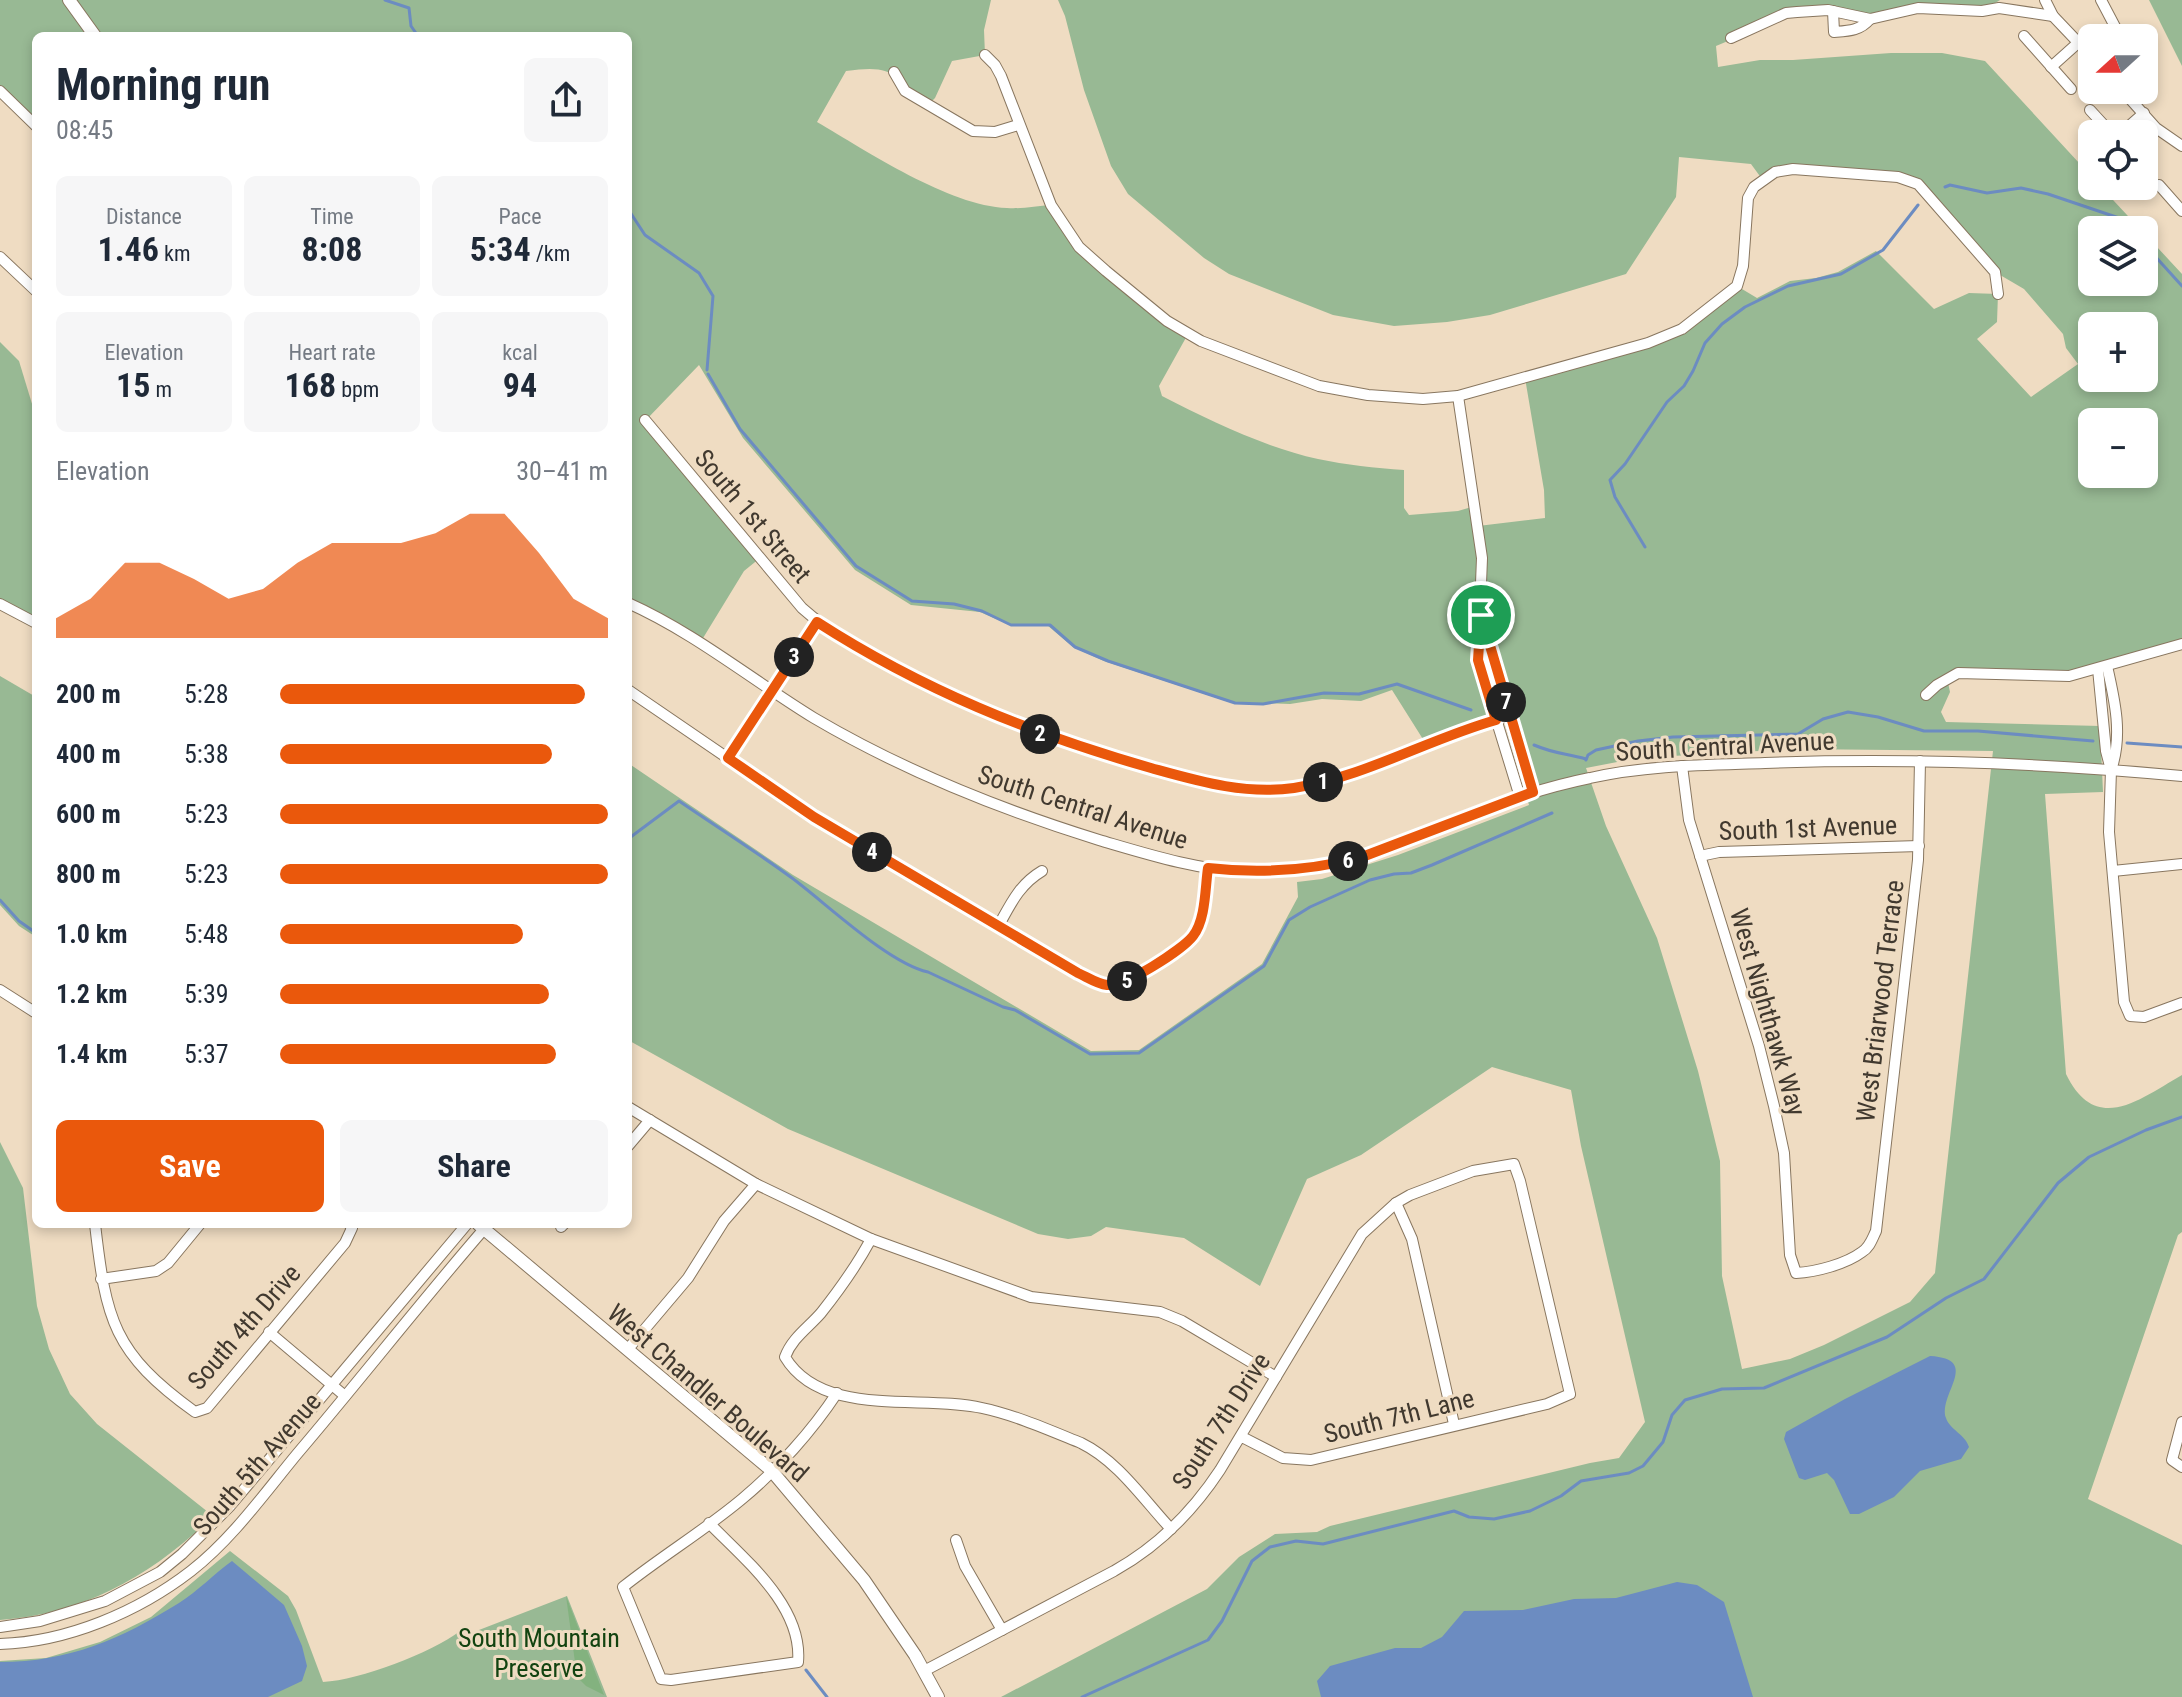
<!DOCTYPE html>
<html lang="en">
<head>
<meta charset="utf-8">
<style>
  :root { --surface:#fff; --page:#f6f6f7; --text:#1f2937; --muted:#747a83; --accent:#ea580c }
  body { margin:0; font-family:"Roboto Condensed",sans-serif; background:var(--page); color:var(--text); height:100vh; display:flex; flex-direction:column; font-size:30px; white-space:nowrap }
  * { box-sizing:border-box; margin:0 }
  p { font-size:26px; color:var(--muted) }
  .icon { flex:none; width:44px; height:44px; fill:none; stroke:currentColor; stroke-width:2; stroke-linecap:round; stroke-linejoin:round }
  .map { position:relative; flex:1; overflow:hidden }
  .side { position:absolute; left:32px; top:32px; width:600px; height:1196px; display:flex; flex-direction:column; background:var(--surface); border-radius:12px; box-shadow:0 4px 12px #0003 }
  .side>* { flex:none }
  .needle { width:52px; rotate:249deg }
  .buttons { position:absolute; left:2078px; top:24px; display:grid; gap:16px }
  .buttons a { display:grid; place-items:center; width:80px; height:80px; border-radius:12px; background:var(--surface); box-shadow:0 4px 12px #0003; font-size:40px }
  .pin { position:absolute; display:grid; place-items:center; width:68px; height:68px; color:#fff; margin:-34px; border:4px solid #fff; border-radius:50%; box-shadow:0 2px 8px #0007 }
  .km { position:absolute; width:40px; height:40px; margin:-20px; border-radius:50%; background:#222; color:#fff; font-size:22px; line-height:40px; text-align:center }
  .round { display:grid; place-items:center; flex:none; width:84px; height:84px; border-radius:12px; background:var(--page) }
  .summary { display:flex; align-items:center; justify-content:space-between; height:136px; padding:0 24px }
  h1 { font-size:44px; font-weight:700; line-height:60px }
  .figures { display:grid; grid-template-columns:repeat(3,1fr); gap:12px; height:136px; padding:8px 24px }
  .figures div { display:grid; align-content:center; border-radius:12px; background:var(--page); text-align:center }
  .figures b { font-size:34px; font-weight:700 }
  .figures small { font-size:22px; font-weight:400 }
  .figures p { font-size:22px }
  .chart { height:224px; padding:16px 24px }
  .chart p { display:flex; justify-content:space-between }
  .chart svg { width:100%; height:144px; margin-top:8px; fill:var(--accent); opacity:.7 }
  .action { display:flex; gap:16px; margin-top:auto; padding:16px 24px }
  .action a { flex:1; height:92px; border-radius:12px; background:var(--accent); color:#fff; font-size:32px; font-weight:700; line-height:92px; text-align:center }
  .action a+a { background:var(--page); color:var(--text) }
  ul { padding:0 24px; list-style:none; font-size:26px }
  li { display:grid; grid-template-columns:128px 96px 1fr; align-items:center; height:60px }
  li i { height:20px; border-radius:10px; background:var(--accent) }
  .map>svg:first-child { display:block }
</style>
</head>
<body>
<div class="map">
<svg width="2182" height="1697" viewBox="0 0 2182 1697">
  <rect width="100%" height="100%" fill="#efdcc2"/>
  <g fill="#98b994" fill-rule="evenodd">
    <path d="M0,0H991L984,30L985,55L952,61L935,98L927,106C895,74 893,64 846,71L817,122C867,151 949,206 1007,208C1022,209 1037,206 1051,205L1080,247L1188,334L1159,386L1162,396C1211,421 1264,447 1318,459C1346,465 1375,468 1404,470V508L1409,515L1458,511L1475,506L1478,526L1545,518L1544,490L1525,378L1657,339L1737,286L1757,298L1790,281L1816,278L1838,272L1876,251L1934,309L1969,293L1998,294L1997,322L1977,339L2031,397L2078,364L2066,348L2063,334L2024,289L1995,272L1918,184L1793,169L1762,179L1751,164L1679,157L1676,197L1626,274L1490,315L1447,322L1394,326L1333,315L1229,274L1204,258L1128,194L1111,166L1084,90L1065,16L1058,0H2000L1982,11L1917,8L1870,19L1797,12L1716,46L1718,67L1760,60H1793L1891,53H1942L1985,61L2092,177V186H2100L2141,230H2092V282H2144V233L2182,274V644L2069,676L1958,673L1947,678L1950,692L1941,712L1946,722L2100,726L2103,792L2045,794L2066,1074C2096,1136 2140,1099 2182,1075V1232L2178,1235L2088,1499L2182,1545V1697H1001L1207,1589L1239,1557L1275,1534L1317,1532L1330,1526L1590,1463L1619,1458L1645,1422L1581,1146L1571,1090L1492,1067L1361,1155L1307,1179L1260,1286L1184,1238L1106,1227L1091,1236L1068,1239L1038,1234L788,1129L628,1040V763L793,875L1091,1051L1139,1050L1262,964L1298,897L1297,882L1322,879L1398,855L1529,805L1503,718L1426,744L1392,690L1361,701L1322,699L1290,704L1229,702L1104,661L1073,647L1047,625H1010L980,612L911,605L855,570L743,438L699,365L645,421L760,558L744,571L700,643L628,603V36H36V126L0,91ZM2092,326H2144V378H2092ZM2092,422H2144V474H2092ZM1793,749L1993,751L1935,1273L1910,1302L1824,1345L1790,1359L1742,1369L1722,1276L1720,1161L1698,1071L1657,938L1606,826L1586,768L1638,758Z"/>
    <path d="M2149,0H2182V66Z"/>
    <path d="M0,342L19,361L36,417V623L0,604Z"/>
    <path d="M0,676L36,697V937L19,926L0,905Z"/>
    <path d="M0,1142L23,1188L37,1306L49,1349L70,1394L97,1424L213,1516C153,1575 84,1614 0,1620Z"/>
    <path d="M230,1551L288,1596L296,1610L323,1682C360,1680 431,1653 460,1631L466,1635L567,1596L607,1697H0V1661L46,1658L100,1642L151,1617Z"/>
  </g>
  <path fill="#83b27f" d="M566,1596L604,1695L586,1686L577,1677Z"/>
  <g fill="#6c8cc1">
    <path d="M1930,1356C1982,1359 1938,1394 1946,1418C1950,1430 1965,1434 1969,1447L1961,1459L1920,1471L1894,1497L1859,1514H1850L1834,1480L1827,1473L1805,1480L1799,1478L1784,1439L1786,1432L1845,1399Z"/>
    <path d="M232,1561L284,1605L302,1646L307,1666L302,1681L268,1697H0V1662C69,1662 121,1639 179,1603C198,1591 214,1574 232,1561Z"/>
    <path d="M1677,1582L1697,1585L1724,1602L1753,1697H1321L1317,1681L1330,1666L1395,1648H1421L1442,1637L1464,1611L1523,1610L1574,1599L1616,1598Z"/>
  </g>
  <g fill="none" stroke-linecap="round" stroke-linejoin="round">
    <g stroke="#6c8cc1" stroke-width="3">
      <path d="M385,0L409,8L411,26L418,36"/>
      <path d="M1945,187L1950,185L1987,193L2021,188L2048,194L2122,219L2132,230"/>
      <path d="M628,209L645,235L699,273L713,296L707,370"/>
      <path d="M2144,244L2182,286"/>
      <path d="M708,374L740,429L856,566L912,601L954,604L982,611L1011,625H1050L1075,647L1108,661L1235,703L1263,704L1324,693L1359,694L1397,684L1471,710"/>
      <path d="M1645,547L1615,497L1610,480L1625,464L1667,402L1684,386L1693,371L1705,343L1722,324L1745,307L1788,286L1841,274L1883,250L1918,205"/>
      <path d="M2127,743L2182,747"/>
      <path d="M1534,745C1555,754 1565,753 1586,759"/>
      <path d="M1586,760L1588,755L1596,750L1638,741L1673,737L1798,734L1823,719L1848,712L1878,717L1924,731H1978L2093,741"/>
      <path d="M628,839L679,801C717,827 755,851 792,878C827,904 888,963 928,972L1003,1007L1015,1010L1090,1054L1139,1053L1264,966L1289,920L1310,907L1370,880L1394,874L1411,873L1432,865L1552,813"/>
      <path d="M0,900L19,921L36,933"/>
      <path d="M806,1670L827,1697"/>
      <path d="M1082,1697L1208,1640L1222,1621L1252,1561L1270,1547L1296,1541L1323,1544L1454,1511L1469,1517L1494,1519L1530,1511L1561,1496L1581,1481L1629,1473L1643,1466L1663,1442L1672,1415L1685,1400L1722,1389L1764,1388L1887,1337L1946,1298L1984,1279L2058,1183L2089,1157L2146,1130L2182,1117"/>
    </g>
    <g stroke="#88765f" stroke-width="12">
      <g id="minor">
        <path d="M2045,0L2053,16L2092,57"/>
        <path d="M2101,0L2121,38"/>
        <path d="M1833,11L1834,32C1848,31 1860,31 1870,19"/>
        <path d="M2024,36L2071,89"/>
        <path d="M1731,38L1786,13L1797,12L1828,10L1870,19L1918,8L1982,11L1999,8L2053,16"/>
        <path d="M985,55L995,65L1001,76L1051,205L1079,247L1106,271L1167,321L1201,341L1319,386L1368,395L1423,399L1458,396L1648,343L1682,329L1737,286L1743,266L1748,198L1754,187L1775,172L1793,169L1898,177L1918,184L1995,272L1998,294"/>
        <path d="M2051,67L2079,42"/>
        <path d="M894,72L905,91L973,131L995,132L1018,125"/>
        <path d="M2122,90L2156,128L2182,146"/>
        <path d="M0,91L36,126"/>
        <path d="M2090,110L2112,134"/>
        <path d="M2120,134L2144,113"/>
        <path d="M2144,170L2145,171"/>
        <path d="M2159,185L2182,211"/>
        <path d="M0,257L36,291"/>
        <path d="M1458,396L1482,558L1478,660L1520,797"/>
        <path d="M645,420L802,608C832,635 869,654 905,672C986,714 1060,743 1148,767C1196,781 1240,794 1291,788C1329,784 1366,767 1401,754C1437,740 1473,727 1510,715"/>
        <path d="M628,603C695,633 752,680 814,718C904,771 999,809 1099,840C1147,854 1197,870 1247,872C1287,873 1324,868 1362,857C1437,828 1511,794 1590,778C1647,765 1707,765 1765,763C1904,758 2043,763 2182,776"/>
        <path d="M0,604L36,623"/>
        <path d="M1484,625L1533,792"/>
        <path d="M2107,666C2115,701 2123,736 2111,770"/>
        <path d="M2098,669L2106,751L2111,770L2109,832L2124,1002L2130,1016L2144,1017L2182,1003"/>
        <path d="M628,690L814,817L1078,973C1087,977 1097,984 1107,985C1125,987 1182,950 1193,936C1206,919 1205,888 1208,868"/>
        <path d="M1926,695L1937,685L1958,673L2069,676L2182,644"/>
        <path d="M728,758L817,622"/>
        <path d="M1682,766L1689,820L1759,1046L1774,1106L1784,1153L1790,1255L1796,1273C1816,1272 1846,1264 1862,1252C1870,1247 1872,1239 1876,1231L1918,860L1920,761"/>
        <path d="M1700,856L1719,852L1919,846"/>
        <path d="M2113,871L2182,864"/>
        <path d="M999,925C1011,903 1020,884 1042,871"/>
        <path d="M0,990L36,1013"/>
        <path d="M628,1107L756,1184L871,1239L1031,1297L1160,1312L1182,1321L1276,1377"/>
        <path d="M628,1146L650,1120"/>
        <path d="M1396,1203L1412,1239L1454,1424"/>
        <path d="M95,1224C106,1320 113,1353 195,1412L207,1408L345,1243L352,1228L349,1224"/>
        <path d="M561,1227L564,1224"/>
        <path d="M871,1239C857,1265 840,1289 821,1313C808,1328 792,1338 785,1357C822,1419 922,1394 982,1408C1015,1415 1049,1430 1081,1443C1118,1461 1143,1499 1171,1529"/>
        <path d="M101,1279L156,1271L168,1263L200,1224"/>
        <path d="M269,1332L345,1396"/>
        <path d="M628,1349L688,1278L724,1221L756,1184"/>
        <path d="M2182,1422L2172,1460L2182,1467"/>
        <path d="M709,1523C744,1559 803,1606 798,1662L671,1680L661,1679L623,1587C662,1556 705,1530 742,1499C777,1470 812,1431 837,1393"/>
        <path d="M956,1540L965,1566L1002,1630"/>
        <path d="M0,1627L40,1621L105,1601L160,1572L182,1554L230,1506L467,1224"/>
        <path d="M0,1644C67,1642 138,1612 191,1571C232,1539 264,1494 297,1454C360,1380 420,1303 484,1229"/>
        <path d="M924,1671L1114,1571C1157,1547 1193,1511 1220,1470L1362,1234L1396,1203L1410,1195L1473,1171L1514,1164L1520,1181L1570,1394L1547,1404L1311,1460L1283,1458L1242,1437"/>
      </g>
    </g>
    <g stroke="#88765f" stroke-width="14">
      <g id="major">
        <path d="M69,0L95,36"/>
        <path d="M478,1224L771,1470L864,1580L915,1655L938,1697"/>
      </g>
    </g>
    <use href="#minor" stroke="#fff" stroke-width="10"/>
    <use href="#major" stroke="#fff" stroke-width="12"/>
  </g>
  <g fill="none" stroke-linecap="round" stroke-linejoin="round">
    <g stroke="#fff" stroke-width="16">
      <path id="route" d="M1481,615L1533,792L1362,857C1310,871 1261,874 1208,868C1205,888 1206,919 1193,936C1182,950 1125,987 1107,985C1097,984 1087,977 1078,973L814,817L728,758L817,622C921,689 1031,734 1151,768C1198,781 1244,795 1294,788C1364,777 1429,739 1496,720L1478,660Z"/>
    </g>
    <use href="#route" stroke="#ea580c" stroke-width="10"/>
  </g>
  <g text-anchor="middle" stroke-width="6" stroke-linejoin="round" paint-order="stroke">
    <g font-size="26" fill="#41392f" stroke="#efdcc2">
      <text transform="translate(753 516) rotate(50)" y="9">South 1st Street</text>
      <text transform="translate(1725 746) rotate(-3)" y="9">South Central Avenue</text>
      <text transform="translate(1083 807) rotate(18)" y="9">South Central Avenue</text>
      <text transform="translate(1808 828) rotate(-2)" y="9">South 1st Avenue</text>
      <text transform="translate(1880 1001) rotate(-83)" y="9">West Briarwood Terrace</text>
      <text transform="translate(1768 1012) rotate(74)" y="9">West Nighthawk Way</text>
      <text transform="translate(244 1327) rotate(-49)" y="9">South 4th Drive</text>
      <text transform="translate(708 1393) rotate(41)" y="9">West Chandler Boulevard</text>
      <text transform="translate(1399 1416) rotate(-14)" y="9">South 7th Lane</text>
      <text transform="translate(1221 1421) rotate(-57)" y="9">South 7th Drive</text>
      <text transform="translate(257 1464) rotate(-49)" y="9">South 5th Avenue</text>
    </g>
    <g font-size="26" fill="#124310" stroke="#efdcc2">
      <text x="539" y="1647">South Mountain<tspan x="539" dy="30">Preserve</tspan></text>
    </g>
  </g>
</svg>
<div class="buttons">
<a><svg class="needle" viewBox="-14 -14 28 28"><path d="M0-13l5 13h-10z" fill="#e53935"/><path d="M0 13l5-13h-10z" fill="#747a83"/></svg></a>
<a><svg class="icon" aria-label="locate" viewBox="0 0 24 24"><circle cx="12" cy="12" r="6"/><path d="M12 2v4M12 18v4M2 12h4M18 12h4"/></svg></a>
<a><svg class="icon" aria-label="layers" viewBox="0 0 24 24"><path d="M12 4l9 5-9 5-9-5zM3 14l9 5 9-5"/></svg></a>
<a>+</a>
<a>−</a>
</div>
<div class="pin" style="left:1481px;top:615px;background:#1e9e55"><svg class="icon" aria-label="arrive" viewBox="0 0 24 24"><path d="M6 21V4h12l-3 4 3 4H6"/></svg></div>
<b class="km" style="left:1323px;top:782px">1</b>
<b class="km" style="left:1040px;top:734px">2</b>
<b class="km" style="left:794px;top:657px">3</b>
<b class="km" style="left:872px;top:852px">4</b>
<b class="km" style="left:1127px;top:981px">5</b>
<b class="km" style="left:1348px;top:861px">6</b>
<b class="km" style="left:1506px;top:702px">7</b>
<section class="side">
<div class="summary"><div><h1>Morning run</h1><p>08:45</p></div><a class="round"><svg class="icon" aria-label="share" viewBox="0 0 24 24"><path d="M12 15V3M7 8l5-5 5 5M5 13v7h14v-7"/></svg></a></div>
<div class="figures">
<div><p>Distance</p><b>1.46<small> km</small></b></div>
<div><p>Time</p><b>8:08</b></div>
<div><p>Pace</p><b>5:34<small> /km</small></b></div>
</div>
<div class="figures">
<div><p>Elevation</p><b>15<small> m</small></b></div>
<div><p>Heart rate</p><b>168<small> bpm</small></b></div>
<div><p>kcal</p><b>94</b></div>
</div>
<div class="chart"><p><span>Elevation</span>30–41 m</p>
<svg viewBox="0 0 160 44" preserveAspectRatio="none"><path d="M0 44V38L10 32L20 21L30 21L40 26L50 32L60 29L70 21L80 15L90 15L100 15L110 12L120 6L130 6L140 18L150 32L160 38V44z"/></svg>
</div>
<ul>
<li><b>200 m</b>5:28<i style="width:93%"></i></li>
<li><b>400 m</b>5:38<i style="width:83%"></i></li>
<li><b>600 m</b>5:23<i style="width:100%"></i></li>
<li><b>800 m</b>5:23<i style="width:100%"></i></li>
<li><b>1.0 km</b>5:48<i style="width:74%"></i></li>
<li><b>1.2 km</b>5:39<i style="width:82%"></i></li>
<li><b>1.4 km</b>5:37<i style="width:84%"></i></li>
</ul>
<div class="action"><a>Save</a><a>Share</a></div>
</section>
</div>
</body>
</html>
